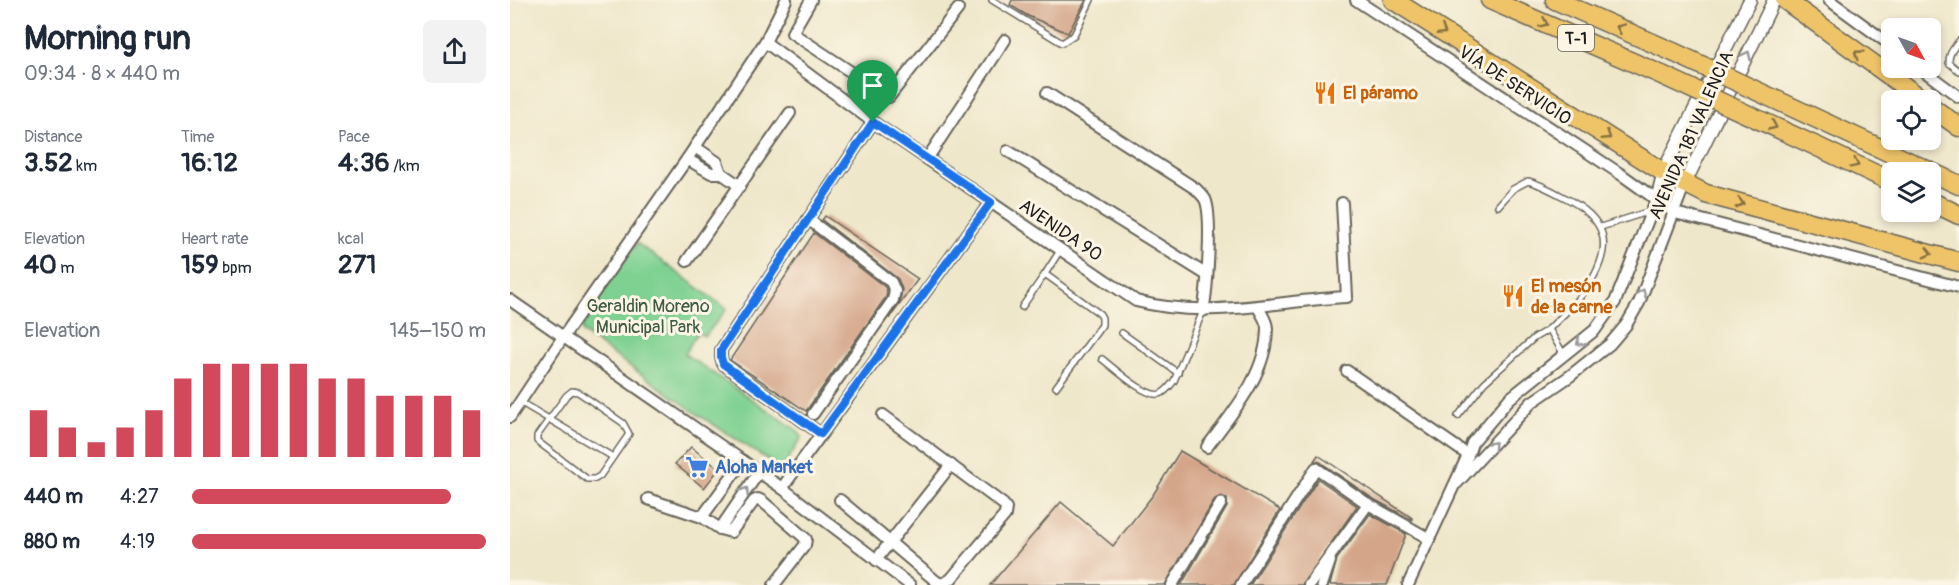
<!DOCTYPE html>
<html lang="en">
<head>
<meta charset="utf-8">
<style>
  :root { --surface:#fff; --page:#f2f2f3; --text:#1f2937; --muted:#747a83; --accent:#d1495b }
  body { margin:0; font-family:Pangolin,sans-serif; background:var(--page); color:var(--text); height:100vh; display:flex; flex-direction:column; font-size:22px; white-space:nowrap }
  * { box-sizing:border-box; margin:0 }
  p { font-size:20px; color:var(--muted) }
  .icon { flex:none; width:33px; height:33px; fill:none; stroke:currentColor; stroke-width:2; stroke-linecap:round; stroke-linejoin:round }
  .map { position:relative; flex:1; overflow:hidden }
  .details { display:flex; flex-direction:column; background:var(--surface); width:510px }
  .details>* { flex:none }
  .needle { width:39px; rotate:130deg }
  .fabs { position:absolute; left:1371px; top:18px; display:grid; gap:12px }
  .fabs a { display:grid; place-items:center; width:60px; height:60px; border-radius:9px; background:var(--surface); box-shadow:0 3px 9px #0003; font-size:30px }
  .pin { position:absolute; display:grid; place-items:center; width:51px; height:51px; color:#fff; margin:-62px -26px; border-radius:50% 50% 50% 0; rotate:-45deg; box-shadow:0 0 6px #0007 }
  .pin .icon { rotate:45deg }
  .round { display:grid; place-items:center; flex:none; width:63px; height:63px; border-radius:9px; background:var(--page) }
  .head { display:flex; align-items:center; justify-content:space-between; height:102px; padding:0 24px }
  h1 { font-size:33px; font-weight:700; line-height:45px }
  .stats { display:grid; grid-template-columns:repeat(3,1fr); gap:9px; height:102px; padding:6px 24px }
  .stats div { display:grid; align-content:center }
  .stats b { font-size:26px; font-weight:700 }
  .stats small { font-size:16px; font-weight:400 }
  .stats p { font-size:16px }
  .chart { height:168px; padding:12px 24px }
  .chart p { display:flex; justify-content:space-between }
  .chart svg { width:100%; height:108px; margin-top:6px; stroke:var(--accent); stroke-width:6 }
  ul { padding:0 24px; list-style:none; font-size:20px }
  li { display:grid; grid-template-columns:96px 72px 1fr; align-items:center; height:45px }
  li i { height:15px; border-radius:8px; background:var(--accent) }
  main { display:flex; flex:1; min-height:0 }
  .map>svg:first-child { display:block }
</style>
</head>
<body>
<main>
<section class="details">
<div class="head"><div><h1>Morning run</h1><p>09:34 · 8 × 440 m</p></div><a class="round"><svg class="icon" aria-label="share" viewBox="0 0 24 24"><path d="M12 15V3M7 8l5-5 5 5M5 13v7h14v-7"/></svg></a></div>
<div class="stats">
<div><p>Distance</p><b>3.52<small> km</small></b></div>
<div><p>Time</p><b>16:12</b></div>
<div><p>Pace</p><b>4:36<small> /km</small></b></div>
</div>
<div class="stats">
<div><p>Elevation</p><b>40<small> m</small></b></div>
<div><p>Heart rate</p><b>159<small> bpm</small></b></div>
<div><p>kcal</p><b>271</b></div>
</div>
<div class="chart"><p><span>Elevation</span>145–150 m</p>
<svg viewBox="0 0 160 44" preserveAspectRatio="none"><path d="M5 44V25M15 44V32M25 44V38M35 44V32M45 44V25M55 44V12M65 44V6M75 44V6M85 44V6M95 44V6M105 44V12M115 44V12M125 44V19M135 44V19M145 44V19M155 44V25"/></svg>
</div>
<ul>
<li><b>440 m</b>4:27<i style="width:88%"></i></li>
<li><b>880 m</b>4:19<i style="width:100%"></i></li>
</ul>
</section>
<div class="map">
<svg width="1449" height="585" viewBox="0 0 1449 585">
  <rect width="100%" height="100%" fill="#fcf5e5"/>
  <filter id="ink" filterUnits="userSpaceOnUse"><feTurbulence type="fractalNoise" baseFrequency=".0167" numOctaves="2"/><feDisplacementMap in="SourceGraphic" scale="12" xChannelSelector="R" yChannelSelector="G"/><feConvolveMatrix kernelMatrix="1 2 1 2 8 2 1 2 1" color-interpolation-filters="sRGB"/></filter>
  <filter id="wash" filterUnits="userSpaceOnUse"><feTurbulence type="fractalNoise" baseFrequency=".008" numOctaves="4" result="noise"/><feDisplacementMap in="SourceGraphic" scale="24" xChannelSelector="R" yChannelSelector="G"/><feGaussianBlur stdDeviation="1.35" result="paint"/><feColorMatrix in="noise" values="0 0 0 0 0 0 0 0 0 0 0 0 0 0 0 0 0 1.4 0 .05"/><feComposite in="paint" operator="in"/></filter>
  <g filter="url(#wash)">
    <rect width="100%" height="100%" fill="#efe7ca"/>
    <path fill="#7fd192" stroke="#4e7657" stroke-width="1.5" d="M127,243L217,309L195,336L187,333L175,354L287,430L292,437L272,469L187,414L73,333L71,322Z"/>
    <g id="blocks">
      <g fill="#d4a589">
        <path d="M502,0H576L558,33L518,16L500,5Z"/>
        <path d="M315,216L408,279L379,319L390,302L392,289L388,279L312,220Z"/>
        <path d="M304,233L375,287L377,292L376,297L296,411L220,360Z"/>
        <path d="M181,447L209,469L194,488L165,464Z"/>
        <path d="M670,451L770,510L724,585H671L717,507V499L711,496L705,499L655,585H480L551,502L603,546L643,495Z"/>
        <path d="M808,455L902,518V520L862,498L810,462L804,461Z"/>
        <path d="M808,479L847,506L792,585H740Z"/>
        <path d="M860,514L896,534L877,585H820L827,559Z"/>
      </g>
    </g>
  </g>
  <g filter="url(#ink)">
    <use href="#blocks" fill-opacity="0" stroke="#666359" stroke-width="1.5"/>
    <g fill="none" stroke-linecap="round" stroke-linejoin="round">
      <g stroke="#666359" stroke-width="8">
        <g id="service">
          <path d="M482,0L552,43L564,35L581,0"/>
          <path d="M1449,41C1444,48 1438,54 1439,63L1449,71"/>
          <path d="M988,206L1003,189L1018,181C1030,184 1041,190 1052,196C1098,219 1105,245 1077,288C1067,304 1051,316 1039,329L1054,355"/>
          <path d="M1091,227L1140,211"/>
          <path d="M512,307L535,274"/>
          <path d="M612,333L668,373"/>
          <path d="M592,359C604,368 636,398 650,394C656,392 660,386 664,381L693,311"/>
          <path d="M546,387L592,325V318L590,314L535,274L551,249"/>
          <path d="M62,391L68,392L113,423L119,434L90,476L85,479H77L27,441V436L56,396Z"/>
          <path d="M10,402L103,457"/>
          <path d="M948,416L974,383L1024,338L1039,329"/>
        </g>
      </g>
      <g stroke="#666359" stroke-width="14">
        <g id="minor">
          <path d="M301,0L282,33L379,97L448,9"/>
          <path d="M846,0L1112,175L1165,213L1449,287"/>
          <path d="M1319,0L1382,46"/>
          <path d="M255,42L363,122L626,301C698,320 764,301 837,297L832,203"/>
          <path d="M1410,68L1449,97"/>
          <path d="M537,93L686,189C689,192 693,196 695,199C703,215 697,292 693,311"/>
          <path d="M185,147L207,162L211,173"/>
          <path d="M498,151L697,275"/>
          <path d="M177,159L201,173H211L230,186"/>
          <path d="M417,159L495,40"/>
          <path d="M298,219L381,282L385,291L383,300L303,414"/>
          <path d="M177,261L280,113"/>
          <path d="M0,300L272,488L400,585"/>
          <path d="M837,371L958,455"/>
          <path d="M0,417L53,337L177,159L255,42L276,0"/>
          <path d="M311,434L213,364L211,357V350L363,122"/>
          <path d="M697,447C723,412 757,374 757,328C757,321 751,313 748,307"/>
          <path d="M947,483L1022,402L1060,376L1100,344L1116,325L1129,303L1175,183"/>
          <path d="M272,488L481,202"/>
          <path d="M138,499L192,517L210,529L221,532L244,501L248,499L252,501L296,539L295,545L264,585"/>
          <path d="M330,500L427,582L433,584L441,579L495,515L496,508L493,504L373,415"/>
          <path d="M192,517L233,461"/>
          <path d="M210,529L249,472"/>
          <path d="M366,560L441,465"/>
          <path d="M662,585L711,503"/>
          <path d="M731,585L806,468L858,504"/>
          <path d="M799,585L858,504L918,538"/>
          <path d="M812,585L820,561"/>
          <path d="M898,585L958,455L962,443L999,399L1085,330L1105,302L1146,200L1153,172"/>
        </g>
      </g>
      <g stroke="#666359" stroke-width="15">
        <g id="tertiary">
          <path d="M1153,172L1240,0"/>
          <path d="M1175,183L1264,0"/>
        </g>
      </g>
      <g stroke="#666359" stroke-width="21">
        <g id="motorway">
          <path d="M883,0L1153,172L1196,194L1449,262"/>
          <path d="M980,0L1152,75"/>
          <path d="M1045,0L1163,52"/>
          <path d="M1275,0L1413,100"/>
          <path d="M1420,106L1449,127"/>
          <path d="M1318,124L1449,185"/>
          <path d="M1308,147L1382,182"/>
          <path d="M1420,201L1449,215"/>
        </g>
      </g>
      <use href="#service" stroke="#fff" stroke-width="5"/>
      <use href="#minor" stroke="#fff" stroke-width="10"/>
      <use href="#tertiary" stroke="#fff" stroke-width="12"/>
      <use href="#motorway" stroke="#efc469" stroke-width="18"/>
      <g stroke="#666359" stroke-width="21" stroke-linecap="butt">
        <g id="motorway-bridge">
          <path d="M1163,52L1318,124"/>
          <path d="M1152,75L1308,147"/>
        </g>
      </g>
      <use href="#motorway-bridge" stroke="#efc469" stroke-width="18"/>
    </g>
    <defs><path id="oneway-chevron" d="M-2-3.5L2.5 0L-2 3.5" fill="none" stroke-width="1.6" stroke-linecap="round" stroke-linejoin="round" transform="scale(1.5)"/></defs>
    <g stroke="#867042">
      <use href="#oneway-chevron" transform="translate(1034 23) rotate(24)"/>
      <use href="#oneway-chevron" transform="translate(1110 28) rotate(-156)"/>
      <use href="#oneway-chevron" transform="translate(932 31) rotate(32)"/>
      <use href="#oneway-chevron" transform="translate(1348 54) rotate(-144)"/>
      <use href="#oneway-chevron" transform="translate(1263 126) rotate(25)"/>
      <use href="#oneway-chevron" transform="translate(1097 136) rotate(33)"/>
      <use href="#oneway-chevron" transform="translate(1345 164) rotate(26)"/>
      <use href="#oneway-chevron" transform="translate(1230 203) rotate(15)"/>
      <use href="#oneway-chevron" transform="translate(1418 253) rotate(15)"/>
    </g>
    <g stroke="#999">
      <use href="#oneway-chevron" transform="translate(1237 55) rotate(-64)"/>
      <use href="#oneway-chevron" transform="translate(1132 293) rotate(-68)"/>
      <use href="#oneway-chevron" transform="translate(1070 342) rotate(141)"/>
      <use href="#oneway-chevron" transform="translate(983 445) rotate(-47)"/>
      <use href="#oneway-chevron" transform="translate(235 491) rotate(-56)"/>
    </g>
  </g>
  <g fill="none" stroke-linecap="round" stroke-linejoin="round" filter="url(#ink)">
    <g stroke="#fff" stroke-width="12">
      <path id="route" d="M363,122L481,202L311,434L213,364L211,357V350Z"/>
    </g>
    <use href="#route" stroke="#1a73e8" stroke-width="8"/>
  </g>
  <defs>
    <g id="restaurant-bare" transform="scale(1.8)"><path d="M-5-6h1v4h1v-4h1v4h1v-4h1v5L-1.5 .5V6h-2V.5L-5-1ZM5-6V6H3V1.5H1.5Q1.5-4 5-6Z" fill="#e8710a" stroke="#fcf5e5" stroke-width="2.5" paint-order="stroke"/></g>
    <g id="supermarket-bare" transform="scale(1.8)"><path d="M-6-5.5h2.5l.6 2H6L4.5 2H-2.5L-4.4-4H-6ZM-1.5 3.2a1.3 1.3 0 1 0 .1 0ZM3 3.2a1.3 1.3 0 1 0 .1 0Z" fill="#3f7fe0" stroke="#fcf5e5" stroke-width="2.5" paint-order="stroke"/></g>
  </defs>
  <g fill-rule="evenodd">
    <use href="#restaurant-bare" x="815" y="93"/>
    <use href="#restaurant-bare" x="1003" y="296"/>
    <use href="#supermarket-bare" x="187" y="467"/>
  </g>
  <g text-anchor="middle" stroke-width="6" stroke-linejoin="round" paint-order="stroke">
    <rect fill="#fcf5e5" stroke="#5f5d58" stroke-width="1.5" x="1048" y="25" width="36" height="26" rx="4.5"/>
    <g font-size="16" font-weight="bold" fill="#1c1c1c">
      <text x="1066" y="44">T-1</text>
    </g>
    <g font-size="18" fill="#1c1c1c" stroke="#fcf5e5">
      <text transform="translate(1005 85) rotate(33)" y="6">VÍA DE SERVICIO</text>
      <text transform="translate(1181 135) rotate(-66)" y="6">AVENIDA 181 VALENCIA</text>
      <text transform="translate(551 230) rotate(34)" y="6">AVENIDA 90</text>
    </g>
    <g font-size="18" font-weight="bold" fill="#c56008" stroke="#fcf5e5" text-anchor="start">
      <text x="833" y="99">El páramo</text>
      <text x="1021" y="292">El mesón<tspan x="1021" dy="21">de la carne</tspan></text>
    </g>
    <g font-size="18" fill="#3f5b45" stroke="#fcf5e5">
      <text x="138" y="312">Geraldin Moreno<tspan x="138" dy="21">Municipal Park</tspan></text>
    </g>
    <g font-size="18" font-weight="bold" fill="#366cbe" stroke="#fcf5e5" text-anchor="start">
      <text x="205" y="473">Aloha Market</text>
    </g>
  </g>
</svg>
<div class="fabs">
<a><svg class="needle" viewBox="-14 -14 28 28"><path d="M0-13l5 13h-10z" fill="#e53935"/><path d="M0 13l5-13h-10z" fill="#747a83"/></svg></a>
<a><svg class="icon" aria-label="locate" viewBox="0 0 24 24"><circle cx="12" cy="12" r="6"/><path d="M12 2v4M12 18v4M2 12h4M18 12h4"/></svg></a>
<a><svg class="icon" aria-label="layers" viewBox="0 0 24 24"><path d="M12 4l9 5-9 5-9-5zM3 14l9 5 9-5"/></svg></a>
</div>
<div class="pin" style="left:363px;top:122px;background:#1e9e55"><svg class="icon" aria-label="arrive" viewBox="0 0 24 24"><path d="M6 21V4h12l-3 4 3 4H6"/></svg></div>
</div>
</main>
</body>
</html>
